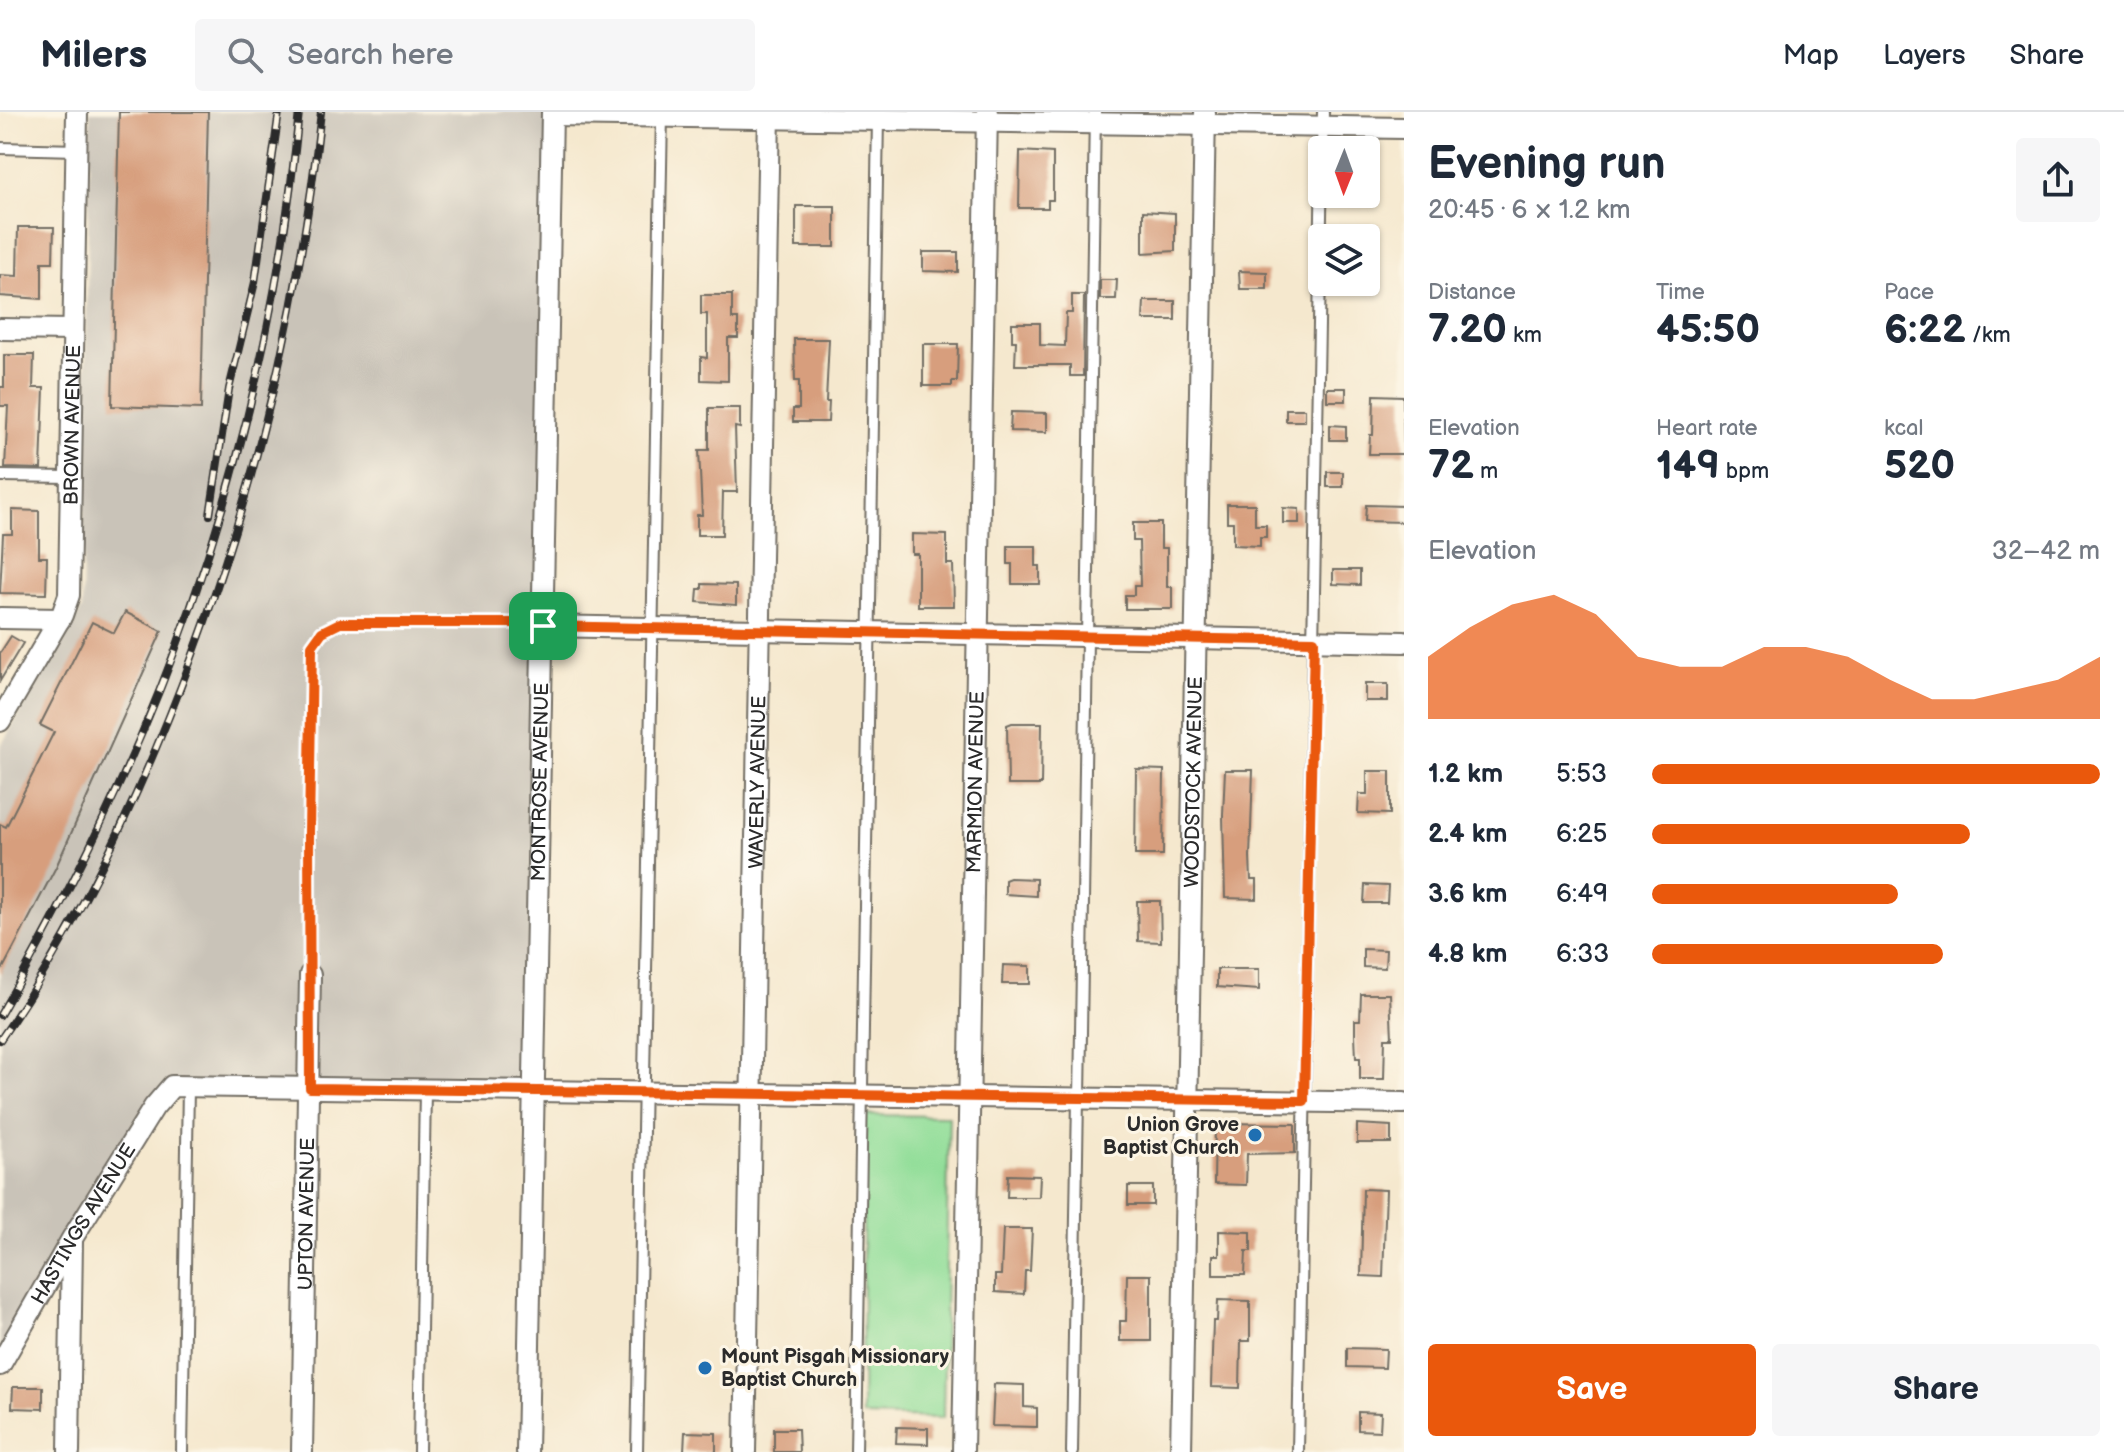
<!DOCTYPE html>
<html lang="en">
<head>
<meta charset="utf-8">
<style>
  :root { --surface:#fff; --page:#f6f6f7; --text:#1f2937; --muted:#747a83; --line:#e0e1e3; --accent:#ea580c }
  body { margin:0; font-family:"Balsamiq Sans",sans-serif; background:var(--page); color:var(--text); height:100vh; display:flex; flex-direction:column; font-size:30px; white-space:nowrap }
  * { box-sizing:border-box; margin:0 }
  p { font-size:26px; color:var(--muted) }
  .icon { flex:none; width:44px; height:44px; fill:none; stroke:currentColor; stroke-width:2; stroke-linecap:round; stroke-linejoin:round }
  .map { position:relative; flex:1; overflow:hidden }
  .drawer { display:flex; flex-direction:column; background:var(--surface); width:720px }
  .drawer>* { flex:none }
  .needle { width:52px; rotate:181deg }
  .buttons { position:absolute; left:1308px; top:24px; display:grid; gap:16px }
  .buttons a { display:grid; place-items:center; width:72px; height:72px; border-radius:8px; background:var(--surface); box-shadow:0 2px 6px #0004; font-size:40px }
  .pin { position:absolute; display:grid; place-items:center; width:68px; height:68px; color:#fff; margin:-34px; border-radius:16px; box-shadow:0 4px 12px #0006 }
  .round { display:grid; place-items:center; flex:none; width:84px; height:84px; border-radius:8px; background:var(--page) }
  .head { display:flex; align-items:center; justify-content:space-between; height:136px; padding:0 24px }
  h1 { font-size:44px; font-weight:600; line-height:60px }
  .figures { display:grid; grid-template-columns:repeat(3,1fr); gap:12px; height:136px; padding:8px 24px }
  .figures div { display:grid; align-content:center }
  .figures b { font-size:40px; font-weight:600 }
  .figures small { font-size:22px; font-weight:400 }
  .figures p { font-size:22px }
  .chart { height:224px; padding:16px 24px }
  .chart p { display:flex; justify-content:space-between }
  .chart svg { width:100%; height:144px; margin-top:8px; fill:var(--accent); opacity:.7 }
  .primary-button { display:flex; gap:16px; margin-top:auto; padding:16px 24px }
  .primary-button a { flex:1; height:92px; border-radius:8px; background:var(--accent); color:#fff; font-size:32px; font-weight:600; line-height:92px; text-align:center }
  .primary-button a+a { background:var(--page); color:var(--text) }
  ul { padding:0 24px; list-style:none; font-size:26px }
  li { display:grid; grid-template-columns:128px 96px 1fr; align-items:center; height:60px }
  li i { height:20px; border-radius:10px; background:var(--accent) }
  header { display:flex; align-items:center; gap:48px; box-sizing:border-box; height:112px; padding:0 40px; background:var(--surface); border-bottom:2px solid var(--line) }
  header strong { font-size:38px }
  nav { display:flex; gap:44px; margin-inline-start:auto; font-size:28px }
  .search { width:560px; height:72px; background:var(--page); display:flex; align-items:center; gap:20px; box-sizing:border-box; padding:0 28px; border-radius:8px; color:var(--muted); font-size:30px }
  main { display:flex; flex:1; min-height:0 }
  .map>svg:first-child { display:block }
</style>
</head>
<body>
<header>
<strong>Milers</strong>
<div class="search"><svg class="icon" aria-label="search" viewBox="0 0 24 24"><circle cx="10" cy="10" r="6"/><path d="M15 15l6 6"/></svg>Search here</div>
<nav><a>Map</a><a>Layers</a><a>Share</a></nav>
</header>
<main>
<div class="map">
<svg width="1404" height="1340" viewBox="0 0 1404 1340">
  <rect width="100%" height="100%" fill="#fcf5e5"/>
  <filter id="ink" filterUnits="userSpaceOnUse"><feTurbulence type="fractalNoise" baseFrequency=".0125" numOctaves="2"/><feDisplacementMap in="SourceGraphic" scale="16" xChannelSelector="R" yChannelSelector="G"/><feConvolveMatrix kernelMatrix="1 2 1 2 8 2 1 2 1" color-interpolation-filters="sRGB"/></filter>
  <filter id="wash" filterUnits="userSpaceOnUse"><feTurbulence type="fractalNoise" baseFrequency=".006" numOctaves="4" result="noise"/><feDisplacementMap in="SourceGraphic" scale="32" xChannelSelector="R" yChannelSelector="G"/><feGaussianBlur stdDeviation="1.8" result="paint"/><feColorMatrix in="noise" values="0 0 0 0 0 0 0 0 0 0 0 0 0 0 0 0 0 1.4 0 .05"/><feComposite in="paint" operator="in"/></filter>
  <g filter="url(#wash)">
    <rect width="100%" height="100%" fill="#f5e8ce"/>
    <path fill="#c9c3b8" d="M90,0H551L533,979L172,974L0,1257V635L82,497Z"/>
    <path fill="#93de9a" stroke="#5f8462" stroke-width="2" d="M866,1003L949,1004L943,1306L862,1304L864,1004Z"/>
    <g id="blocks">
      <g fill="#d79e7d">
        <path d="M119,0H208L201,297L112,294Z"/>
        <path d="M1020,39L1053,41V88H1048V96H1019Z"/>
        <rect x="796" y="94" width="39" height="41"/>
        <path d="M1143,99L1175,101V139L1143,141Z"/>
        <path d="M18,115H54L53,150H42V187L0,184V163L17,164Z"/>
        <path d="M923,140H958V160L923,159Z"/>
        <path d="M1239,159L1267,160V177H1240Z"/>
        <path d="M1100,168H1117L1116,187H1100Z"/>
        <path d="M701,183H732V207H738V226H728V269L701,268V245L707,246V202H701Z"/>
        <path d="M1072,183H1084L1083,264H1070V253H1015L1016,229H1012V211H1040V233L1065,234L1066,201H1072Z"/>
        <path d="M1144,189H1175V208H1143Z"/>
        <path d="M794,227H829L826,290H829L828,310H793V297H799V269H795Z"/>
        <path d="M923,232H958L957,269H952V274H923Z"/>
        <path d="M4,243H34L33,276H44L41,357L5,356L8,294H0V275H4Z"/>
        <rect x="1327" y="276" width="19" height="13"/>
        <path d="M1374,283L1403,284L1404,342H1369L1370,323H1373Z"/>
        <path d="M709,296H740V316L735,315L737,380H723L722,423H697V403H702L699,338H709Z"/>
        <rect x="1286" y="297" width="19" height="12"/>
        <path d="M1011,300L1047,301V320L1010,319Z"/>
        <path d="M1330,313L1346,314V328H1330Z"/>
        <rect x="1327" y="360" width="16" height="15"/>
        <path d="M1227,392H1255V413H1266V425H1260V434L1233,433V410H1227Z"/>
        <path d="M1366,393L1404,394V410L1365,409Z"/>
        <path d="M1283,396L1299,397V411H1283Z"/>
        <path d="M12,398L39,399V445H47L46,482L0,481L3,422H12Z"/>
        <path d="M1133,411H1161V436H1167V475H1172V497H1125V483H1134V474H1140L1139,429H1133Z"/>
        <path d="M912,422L947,423V452H953L954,494H918V442H912Z"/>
        <path d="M1008,434H1036V454H1040V472H1012V452H1008Z"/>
        <path d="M1333,458H1360V473L1333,472Z"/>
        <path d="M702,472L736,473V493L697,490L698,477H702Z"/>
        <path d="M125,500L162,519L56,755L0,862V712L6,715L54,620L40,613L92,510L114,521Z"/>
        <path d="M11,524L23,531L0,569V541Z"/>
        <rect x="1365" y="572" width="23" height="17"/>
        <path d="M1012,611H1042L1041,673H1008L1007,613Z"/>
        <path d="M1136,657L1164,658L1163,743H1135Z"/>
        <path d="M1225,658H1253L1250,745L1251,768H1257V787L1225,786L1223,703Z"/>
        <path d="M1367,659H1390V702L1358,701L1359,682H1367Z"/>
        <path d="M1010,766L1036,767V784L1005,782V768Z"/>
        <path d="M1365,773L1388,774L1387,791H1364Z"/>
        <path d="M1137,789H1160L1161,830L1138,829Z"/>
        <path d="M1363,837L1386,838L1385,856L1363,855Z"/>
        <path d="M1003,853L1030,854V872H1002Z"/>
        <path d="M1217,857H1259V878L1217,875Z"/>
        <path d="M1361,882H1390L1392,926H1385L1384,967H1360V946H1356L1355,922V908H1360Z"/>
        <path d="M1215,1011L1295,1012V1041L1247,1042L1246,1073L1214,1072Z"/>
        <path d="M1357,1012L1391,1014V1031H1357Z"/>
        <path d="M1008,1063L1040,1064L1039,1085H1007Z"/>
        <rect x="1128" y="1074" width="25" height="19"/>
        <path d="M1363,1077L1386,1078L1383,1165L1361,1164Z"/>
        <path d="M1003,1117H1032L1030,1159H1025L1024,1182L995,1180V1163H1001Z"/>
        <path d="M1219,1119L1251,1120V1139H1246L1245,1163H1213V1143H1219Z"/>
        <path d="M1127,1163H1151V1229H1120V1209H1126Z"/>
        <path d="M1218,1188L1250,1189V1229H1241L1240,1276L1211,1275L1213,1209H1217Z"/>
        <path d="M1347,1236L1386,1237L1385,1256L1347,1255Z"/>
        <path d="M994,1272L1024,1273V1295L1037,1296V1315L992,1314Z"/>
        <path d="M13,1275H43V1297L12,1296Z"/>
        <path d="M1358,1300L1381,1301L1380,1319L1358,1318Z"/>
        <path d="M897,1315L928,1316V1332L896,1331Z"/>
        <path d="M774,1317H798L799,1340H774Z"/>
        <path d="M685,1320L716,1321V1340L684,1339Z"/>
      </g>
    </g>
  </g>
  <g filter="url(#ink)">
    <use href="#blocks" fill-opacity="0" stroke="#726d64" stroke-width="2"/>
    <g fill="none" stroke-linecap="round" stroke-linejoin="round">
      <g stroke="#726d64" stroke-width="14">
        <g id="service">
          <path d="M0,36L77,38"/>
          <path d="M1322,38L1323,0"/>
          <path d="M0,364L70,365"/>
          <path d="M310,863L309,721L312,534L322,520L340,511H520L543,514"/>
          <path d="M1080,986L1095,0"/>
          <path d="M182,1340L188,975"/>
          <path d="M419,1340L425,978"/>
          <path d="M637,1340L662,2"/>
          <path d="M856,1340L878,6"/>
          <path d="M1072,1340L1078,986"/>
          <path d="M1298,1340L1322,51"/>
        </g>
      </g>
      <g stroke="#726d64" stroke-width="24">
        <g id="minor">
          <path d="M552,3L1404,16"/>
          <path d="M0,217L73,218"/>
          <path d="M0,506L60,507"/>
          <path d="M543,514L1404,530"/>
          <path id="s1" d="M0,609L62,503L69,483L77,0"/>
          <path id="s2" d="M0,1253L73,1125L154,995L172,974L1404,991"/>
          <path d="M69,1340L72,1129"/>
          <path id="s3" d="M302,1340L310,863"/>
          <path id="s4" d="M527,1340L552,0"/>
          <path id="s5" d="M745,1340L769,0"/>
          <path id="s6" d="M963,1340L987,0"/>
          <path id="s7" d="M1181,1340L1205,0"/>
        </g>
      </g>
      <use href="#service" stroke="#fff" stroke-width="10"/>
      <use href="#minor" stroke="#fff" stroke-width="20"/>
      <g stroke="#2b2b2b" stroke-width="8">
        <g id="rail">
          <path d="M210,403L229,277L255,170L279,0"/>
          <path d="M0,903C74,774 141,638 190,497C246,337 283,169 299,0"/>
          <path d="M0,928C63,837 113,738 156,636C242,432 297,219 321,0"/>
        </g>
      </g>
      <use href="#rail" stroke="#fcf5e5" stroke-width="5" stroke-dasharray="15" stroke-linecap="butt"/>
    </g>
  </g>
  <g fill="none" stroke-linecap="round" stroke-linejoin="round" filter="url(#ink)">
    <g stroke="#fff" stroke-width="16">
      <path id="route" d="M340,511H520L543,514L1314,529L1304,989L310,976L309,721L312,534L322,520Z"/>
    </g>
    <use href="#route" stroke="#ea580c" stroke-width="10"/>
  </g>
  <g fill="#1f6fb2" stroke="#fcf5e5" stroke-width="3">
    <circle cx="1255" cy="1023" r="8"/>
    <circle cx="705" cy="1256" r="8"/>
  </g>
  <g text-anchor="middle" stroke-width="6" stroke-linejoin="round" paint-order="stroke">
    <g font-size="20" fill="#2b2b2b" stroke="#fcf5e5">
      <text dy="7" stroke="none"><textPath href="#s1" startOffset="314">BROWN AVENUE</textPath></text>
      <text dy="7" stroke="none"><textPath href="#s4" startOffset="670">MONTROSE AVENUE</textPath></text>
      <text dy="7" stroke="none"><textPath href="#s5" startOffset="670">WAVERLY AVENUE</textPath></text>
      <text dy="7" stroke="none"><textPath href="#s6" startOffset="670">MARMION AVENUE</textPath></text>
      <text dy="7" stroke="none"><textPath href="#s7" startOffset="670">WOODSTOCK AVENUE</textPath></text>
      <text dy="7" stroke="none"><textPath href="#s3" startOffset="238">UPTON AVENUE</textPath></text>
      <text dy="7" stroke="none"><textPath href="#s2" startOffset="164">HASTINGS AVENUE</textPath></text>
    </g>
    <g font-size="20" font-weight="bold" fill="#2b2b2b" stroke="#fcf5e5" text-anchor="end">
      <text x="1239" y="1019">Union Grove<tspan x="1239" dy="23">Baptist Church</tspan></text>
      <text x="721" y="1251" text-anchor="start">Mount Pisgah Missionary<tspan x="721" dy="23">Baptist Church</tspan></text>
    </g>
  </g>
</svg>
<div class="buttons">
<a><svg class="needle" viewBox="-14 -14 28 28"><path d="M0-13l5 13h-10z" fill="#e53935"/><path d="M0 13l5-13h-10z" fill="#747a83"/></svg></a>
<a><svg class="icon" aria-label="layers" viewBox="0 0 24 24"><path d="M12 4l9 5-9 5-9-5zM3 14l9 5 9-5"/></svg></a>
</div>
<div class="pin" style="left:543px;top:514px;background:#1e9e55"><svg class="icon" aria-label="arrive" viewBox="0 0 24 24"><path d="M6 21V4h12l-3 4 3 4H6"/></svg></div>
</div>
<section class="drawer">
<div class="head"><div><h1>Evening run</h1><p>20:45 · 6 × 1.2 km</p></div><a class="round"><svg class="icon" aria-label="share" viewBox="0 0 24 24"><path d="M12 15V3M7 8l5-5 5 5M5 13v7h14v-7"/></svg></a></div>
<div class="figures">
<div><p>Distance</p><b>7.20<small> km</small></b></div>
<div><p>Time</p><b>45:50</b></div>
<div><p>Pace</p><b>6:22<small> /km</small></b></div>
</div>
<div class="figures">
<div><p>Elevation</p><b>72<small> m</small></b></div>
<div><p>Heart rate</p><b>149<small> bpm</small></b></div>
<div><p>kcal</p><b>520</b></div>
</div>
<div class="chart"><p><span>Elevation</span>32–42 m</p>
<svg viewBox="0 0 160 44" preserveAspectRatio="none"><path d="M0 44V25L10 16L20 9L30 6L40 12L50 25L60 28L70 28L80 22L90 22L100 25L110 32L120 38L130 38L140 35L150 32L160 25V44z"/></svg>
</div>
<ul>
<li><b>1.2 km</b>5:53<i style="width:100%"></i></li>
<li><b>2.4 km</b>6:25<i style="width:71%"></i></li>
<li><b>3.6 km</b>6:49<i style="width:55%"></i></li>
<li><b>4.8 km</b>6:33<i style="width:65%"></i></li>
</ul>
<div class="primary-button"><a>Save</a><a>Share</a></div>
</section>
</main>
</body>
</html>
